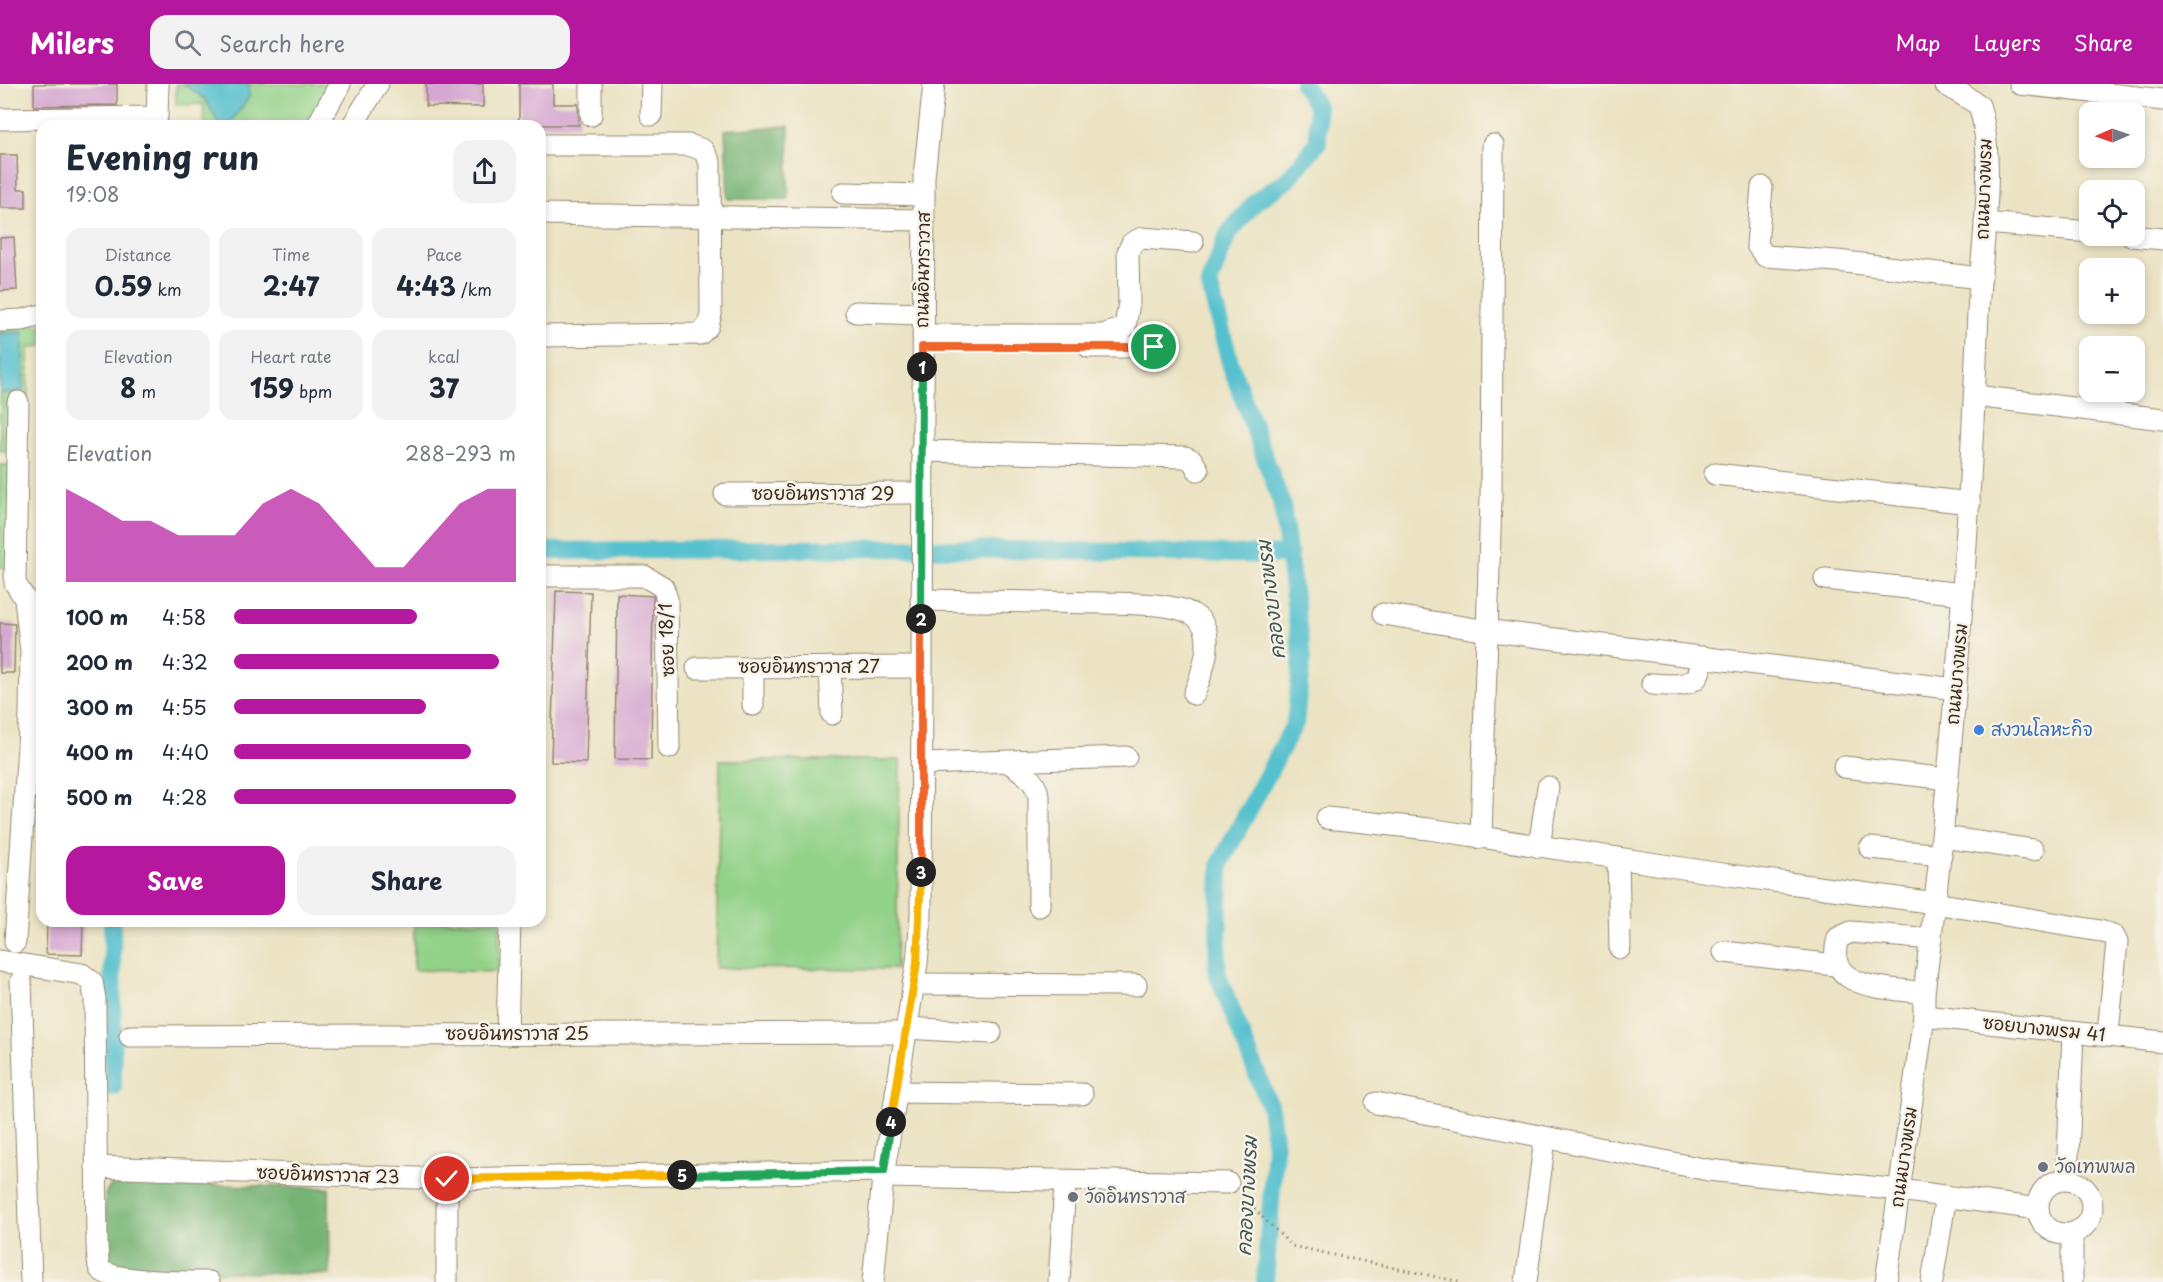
<!DOCTYPE html>
<html lang="en">
<head>
<meta charset="utf-8">
<style>
  :root { --surface:#fff; --page:#f2f2f3; --text:#1f2937; --muted:#747a83; --accent:#b5179e }
  body { margin:0; font-family:"Playpen Sans","Playpen Sans Thai",sans-serif; background:var(--page); color:var(--text); height:100vh; display:flex; flex-direction:column; font-size:22px; white-space:nowrap }
  * { box-sizing:border-box; margin:0 }
  p { font-size:20px; color:var(--muted) }
  .icon { flex:none; width:33px; height:33px; fill:none; stroke:currentColor; stroke-width:2; stroke-linecap:round; stroke-linejoin:round }
  .map { position:relative; flex:1; overflow:hidden }
  .details { position:absolute; left:36px; top:36px; width:510px; height:807px; display:flex; flex-direction:column; background:var(--surface); border-radius:18px; box-shadow:0 3px 9px #0003 }
  .details>* { flex:none }
  .needle { width:39px; rotate:268deg }
  .fabs { position:absolute; left:2079px; top:18px; display:grid; gap:12px }
  .fabs a { display:grid; place-items:center; width:66px; height:66px; border-radius:12px; background:var(--surface); box-shadow:0 3px 9px #0003; font-size:30px }
  .pin { position:absolute; display:grid; place-items:center; width:51px; height:51px; color:#fff; margin:-26px; border:3px solid #fff; border-radius:50%; box-shadow:0 2px 6px #0007 }
  .km { position:absolute; width:30px; height:30px; margin:-15px; border-radius:50%; background:#222; color:#fff; font-size:16px; line-height:30px; text-align:center }
  .round { display:grid; place-items:center; flex:none; width:63px; height:63px; border-radius:18px; background:var(--page) }
  .head { display:flex; align-items:center; justify-content:space-between; height:102px; padding:0 30px }
  h1 { font-size:33px; font-weight:700; line-height:45px }
  .stats { display:grid; grid-template-columns:repeat(3,1fr); gap:9px; height:102px; padding:6px 30px }
  .stats div { display:grid; align-content:center; border-radius:15px; background:var(--page); text-align:center }
  .stats b { font-size:26px; font-weight:700 }
  .stats small { font-size:16px; font-weight:400 }
  .stats p { font-size:16px }
  .chart { height:168px; padding:12px 30px }
  .chart p { display:flex; justify-content:space-between }
  .chart svg { width:100%; height:108px; margin-top:6px; fill:var(--accent); opacity:.7 }
  .button { display:flex; gap:12px; margin-top:auto; padding:12px 30px }
  .button a { flex:1; height:69px; border-radius:18px; background:var(--accent); color:#fff; font-size:24px; font-weight:700; line-height:69px; text-align:center }
  .button a+a { background:var(--page); color:var(--text) }
  ul { padding:0 30px; list-style:none; font-size:20px }
  li { display:grid; grid-template-columns:96px 72px 1fr; align-items:center; height:45px }
  li i { height:15px; border-radius:8px; background:var(--accent) }
  header { display:flex; align-items:center; gap:36px; box-sizing:border-box; height:84px; padding:0 30px; background:var(--accent); color:#fff }
  header strong { font-size:28px }
  nav { display:flex; gap:33px; margin-inline-start:auto; font-size:21px }
  .search { width:420px; height:54px; background:var(--page); display:flex; align-items:center; gap:15px; box-sizing:border-box; padding:0 21px; border-radius:18px; color:var(--muted); font-size:22px }
  .map>svg:first-child { display:block }
</style>
</head>
<body>
<header>
<strong>Milers</strong>
<div class="search"><svg class="icon" aria-label="search" viewBox="0 0 24 24"><circle cx="10" cy="10" r="6"/><path d="M15 15l6 6"/></svg>Search here</div>
<nav><a>Map</a><a>Layers</a><a>Share</a></nav>
</header>
<div class="map">
<svg width="2163" height="1198" viewBox="0 0 2163 1198">
  <rect width="100%" height="100%" fill="#f7f3e8"/>
  <filter id="ink" filterUnits="userSpaceOnUse"><feTurbulence type="fractalNoise" baseFrequency=".0167" numOctaves="2"/><feDisplacementMap in="SourceGraphic" scale="12" xChannelSelector="R" yChannelSelector="G"/><feConvolveMatrix kernelMatrix="1 2 1 2 8 2 1 2 1" color-interpolation-filters="sRGB"/></filter>
  <filter id="wash" filterUnits="userSpaceOnUse"><feTurbulence type="fractalNoise" baseFrequency=".008" numOctaves="4" result="noise"/><feDisplacementMap in="SourceGraphic" scale="24" xChannelSelector="R" yChannelSelector="G"/><feGaussianBlur stdDeviation="1.35" result="paint"/><feColorMatrix in="noise" values="0 0 0 0 0 0 0 0 0 0 0 0 0 0 0 0 0 1.4 0 .05"/><feComposite in="paint" operator="in"/></filter>
  <g filter="url(#wash)">
    <rect width="100%" height="100%" fill="#ebe3c3"/>
    <g fill="#93d289" stroke="#677e54" stroke-width="1.5">
      <path d="M176,0H328L311,42H205L203,20L176,21Z"/>
      <path d="M42,241V262L29,263L28,313H11L10,366L0,367V242Z"/>
      <path d="M0,381H10L11,484L0,483Z"/>
      <path d="M720,676H900L896,885L716,884Z"/>
      <path d="M414,837H500L499,888L414,886Z"/>
    </g>
    <g fill="#76b475" stroke="#586f4a" stroke-width="1.5">
      <path d="M789,42L788,115H728L725,46Z"/>
      <path d="M113,1098L329,1104L330,1191L118,1185L106,1170L105,1110Z"/>
    </g>
    <g fill="#54c0ce" stroke="#487576" stroke-width="1.5">
      <path d="M184,0H249V13L229,41L220,42L205,15Z"/>
      <path d="M23,248V307L0,310V249Z"/>
    </g>
    <g fill="none" stroke-linecap="round" stroke-linejoin="round">
      <g stroke="#54c0ce" stroke-width="18">
        <path d="M540,467L903,464L1290,471"/>
        <path d="M112,837L113,1003"/>
        <path d="M1265,1198L1275,1063L1270,1023L1217,889L1220,780L1295,639L1302,574L1282,420L1231,282L1209,199L1228,150L1256,117L1287,96L1318,58L1317,22L1303,0"/>
      </g>
    </g>
    <g id="blocks">
      <g fill="#d5a7d1">
        <path d="M34,0H117V21L34,22Z"/>
        <path d="M426,0H483V23L426,22Z"/>
        <path d="M519,0H553V20H578L579,41H519Z"/>
        <path d="M0,71H17L18,105H26V124H0Z"/>
        <path d="M14,153L17,206L0,207V154Z"/>
        <path d="M556,507L591,508L586,679L551,678Z"/>
        <path d="M617,510L653,512L651,676L615,675Z"/>
        <path d="M0,539L15,540L14,589H0Z"/>
        <path d="M47,837H83L82,871L46,870Z"/>
      </g>
    </g>
  </g>
  <g filter="url(#ink)">
    <use href="#blocks" fill-opacity="0" stroke="#938670" stroke-width="1.5"/>
    <g fill="none" stroke-linecap="round" stroke-linejoin="round">
      <g stroke="#938670" stroke-width="23">
        <g id="minor">
          <path d="M2020,0L2163,16"/>
          <path d="M591,31V0"/>
          <path d="M651,31L652,0"/>
          <path d="M0,35L157,33L158,0"/>
          <path d="M317,42L340,0"/>
          <path d="M352,42L378,0"/>
          <path d="M540,61H689L703,66L710,78L711,230L708,242L700,250L540,252"/>
          <path d="M1762,103L1757,161L1765,172L1837,177L1980,194"/>
          <path d="M843,109L924,111"/>
          <path d="M540,130L924,136"/>
          <path d="M1985,139L2090,148"/>
          <path d="M2131,152L2163,155"/>
          <path d="M856,228L923,230"/>
          <path d="M0,237L22,236L42,231"/>
          <path d="M923,251H1103L1125,243L1129,219L1128,168L1132,159L1142,154L1193,158"/>
          <path d="M1089,263H1154"/>
          <path d="M1975,312L2163,335"/>
          <path d="M921,367L1185,373L1192,376L1198,386"/>
          <path d="M1715,390L1970,419"/>
          <path d="M725,410L921,409"/>
          <path d="M540,492H644L663,503L667,515L669,664"/>
          <path d="M1825,495L1963,510"/>
          <path d="M921,516C981,517 1041,518 1101,519C1125,520 1171,518 1192,530C1220,544 1202,590 1194,610"/>
          <path d="M1383,530L1476,545L1955,605"/>
          <path d="M830,583L832,630"/>
          <path d="M697,584L921,583"/>
          <path d="M753,584V621"/>
          <path d="M1652,600C1665,601 1688,604 1697,593C1700,588 1702,579 1704,573"/>
          <path d="M1008,678C1023,688 1034,694 1039,712V822"/>
          <path d="M921,680L1126,673"/>
          <path d="M1844,683L1948,695"/>
          <path d="M1327,734L1429,745L1715,789L1935,819L2100,847L2113,851L2117,858L2109,939"/>
          <path d="M1943,753L2033,766"/>
          <path d="M1481,754L1491,414L1493,61"/>
          <path d="M1539,763L1548,703"/>
          <path d="M1870,764L1941,771"/>
          <path d="M1618,774L1620,864"/>
          <path d="M15,858L30,631L31,568L25,515L15,499L18,318"/>
          <path d="M1724,868L1835,881"/>
          <path d="M0,877L82,890L92,898L95,915L97,1162C98,1169 97,1179 100,1185C108,1198 190,1198 209,1198"/>
          <path d="M21,897L31,1198"/>
          <path d="M913,900L1136,901"/>
          <path d="M1924,909C1888,903 1822,907 1838,854L1851,848L1931,855"/>
          <path d="M1924,932L2163,958"/>
          <path d="M906,944L991,949"/>
          <path d="M507,951L510,837"/>
          <path d="M130,952L905,949"/>
          <path d="M896,1008L1082,1010"/>
          <path d="M1376,1019L1708,1086L1900,1106L2038,1125"/>
          <path d="M96,1083L447,1095L884,1087"/>
          <path d="M883,1093L1228,1099"/>
          <path d="M447,1095V1198"/>
          <circle cx="2065" cy="1123" r="27"/>
          <path d="M2067,1096L2073,949"/>
          <path d="M2072,1150V1198"/>
          <path d="M873,1198L883,1093L917,879L921,832L924,93L934,0"/>
          <path d="M1059,1198L1065,1099"/>
          <path d="M1526,1198L1545,1055"/>
          <path d="M1886,1198L1924,932V909C1953,683 1969,455 1978,228C1981,166 1997,78 1979,21L1945,0"/>
          <path d="M1932,1198L1946,1112"/>
        </g>
      </g>
      <path stroke="#938670" stroke-width="3" stroke-dasharray="1.5 4.5" stroke-linecap="butt" d="M1241,1112L1292,1162L1461,1198"/>
      <use href="#minor" stroke="#fff" stroke-width="21"/>
    </g>
  </g>
  <g fill="none" stroke-linecap="round" stroke-linejoin="round" filter="url(#ink)">
    <g stroke="#fff" stroke-width="12">
      <path id="split-1" d="M922,283V263H1154"/>
    </g>
    <g stroke="#fff" stroke-width="12">
      <path id="split-2" d="M921,535L922,283"/>
    </g>
    <g stroke="#fff" stroke-width="12">
      <path id="split-3" d="M921,788V535"/>
    </g>
    <g stroke="#fff" stroke-width="12">
      <path id="split-4" d="M891,1038L917,879L921,788"/>
    </g>
    <g stroke="#fff" stroke-width="12">
      <path id="split-5" d="M682,1091L884,1087L891,1038"/>
    </g>
    <g stroke="#fff" stroke-width="12">
      <path id="split-6" d="M447,1095L682,1091"/>
    </g>
    <use href="#split-1" stroke="#f0652b" stroke-width="8"/>
    <use href="#split-2" stroke="#22a559" stroke-width="8"/>
    <use href="#split-3" stroke="#f0652b" stroke-width="8"/>
    <use href="#split-4" stroke="#f5b400" stroke-width="8"/>
    <use href="#split-5" stroke="#22a559" stroke-width="8"/>
    <use href="#split-6" stroke="#f5b400" stroke-width="8"/>
  </g>
  <circle fill="#3f7fe0" stroke="#f7f3e8" stroke-width="2" cx="1979" cy="646" r="6"/>
  <g fill="#6b7280" stroke="#f7f3e8" stroke-width="2">
    <circle cx="2043" cy="1083" r="6"/>
    <circle cx="1073" cy="1113" r="6"/>
  </g>
  <g text-anchor="middle" stroke-width="5" stroke-linejoin="round" paint-order="stroke">
    <g font-size="18" fill="#3b2a1e" stroke="#f7f3e8">
      <text transform="translate(1984 105) rotate(-88)" y="6">ถนนบางพรม</text>
      <text transform="translate(923 186) rotate(-89)" y="6">ถนนอินทราวาส</text>
      <text x="823" y="416">ซอยอินทราวาส 29</text>
      <text transform="translate(667 556) rotate(-92)" y="6">ซอย 18/1</text>
      <text x="809" y="589">ซอยอินทราวาส 27</text>
      <text transform="translate(1957 590) rotate(-85)" y="6">ถนนบางพรม</text>
      <text transform="translate(2044 945) rotate(6)" y="6">ซอยบางพรม 41</text>
      <text x="517" y="956">ซอยอินทราวาส 25</text>
      <text transform="translate(1904 1073) rotate(-82)" y="6">ถนนบางพรม</text>
      <text transform="translate(328 1091) rotate(2)" y="6">ซอยอินทราวาส 23</text>
    </g>
    <g font-size="18" fill="#366cbe" stroke="#f7f3e8" text-anchor="start">
      <text x="1991" y="652">สงวนโลหะกิจ</text>
    </g>
    <g font-size="18" fill="#5b616d" stroke="#f7f3e8" text-anchor="start">
      <text x="2055" y="1089">วัดเทพพล</text>
      <text x="1085" y="1119">วัดอินทราวาส</text>
    </g>
    <g font-size="20" font-style="italic" fill="#425753" stroke="#f7f3e8">
      <text transform="translate(1271 516) rotate(-97)" y="7">คลองบางพรม</text>
      <text transform="translate(1247 1112) rotate(-87)" y="7">คลองบางพรม</text>
    </g>
  </g>
</svg>
<div class="fabs">
<a><svg class="needle" viewBox="-14 -14 28 28"><path d="M0-13l5 13h-10z" fill="#e53935"/><path d="M0 13l5-13h-10z" fill="#747a83"/></svg></a>
<a><svg class="icon" aria-label="locate" viewBox="0 0 24 24"><circle cx="12" cy="12" r="6"/><path d="M12 2v4M12 18v4M2 12h4M18 12h4"/></svg></a>
<a>+</a>
<a>−</a>
</div>
<div class="pin" style="left:1154px;top:263px;background:#1e9e55"><svg class="icon" aria-label="arrive" viewBox="0 0 24 24"><path d="M6 21V4h12l-3 4 3 4H6"/></svg></div>
<div class="pin" style="left:447px;top:1095px;background:#d93025"><svg class="icon" aria-label="check" viewBox="0 0 24 24"><path d="M5 12l5 5 9-10"/></svg></div>
<b class="km" style="left:922px;top:283px">1</b>
<b class="km" style="left:921px;top:535px">2</b>
<b class="km" style="left:921px;top:788px">3</b>
<b class="km" style="left:891px;top:1038px">4</b>
<b class="km" style="left:682px;top:1091px">5</b>
<section class="details">
<div class="head"><div><h1>Evening run</h1><p>19:08</p></div><a class="round"><svg class="icon" aria-label="share" viewBox="0 0 24 24"><path d="M12 15V3M7 8l5-5 5 5M5 13v7h14v-7"/></svg></a></div>
<div class="stats">
<div><p>Distance</p><b>0.59<small> km</small></b></div>
<div><p>Time</p><b>2:47</b></div>
<div><p>Pace</p><b>4:43<small> /km</small></b></div>
</div>
<div class="stats">
<div><p>Elevation</p><b>8<small> m</small></b></div>
<div><p>Heart rate</p><b>159<small> bpm</small></b></div>
<div><p>kcal</p><b>37</b></div>
</div>
<div class="chart"><p><span>Elevation</span>288–293 m</p>
<svg viewBox="0 0 160 44" preserveAspectRatio="none"><path d="M0 44V6L10 12L20 19L30 19L40 25L50 25L60 25L70 12L80 6L90 12L100 25L110 38L120 38L130 25L140 12L150 6L160 6V44z"/></svg>
</div>
<ul>
<li><b>100 m</b>4:58<i style="width:65%"></i></li>
<li><b>200 m</b>4:32<i style="width:94%"></i></li>
<li><b>300 m</b>4:55<i style="width:68%"></i></li>
<li><b>400 m</b>4:40<i style="width:84%"></i></li>
<li><b>500 m</b>4:28<i style="width:100%"></i></li>
</ul>
<div class="button"><a>Save</a><a>Share</a></div>
</section>
</div>
</body>
</html>
